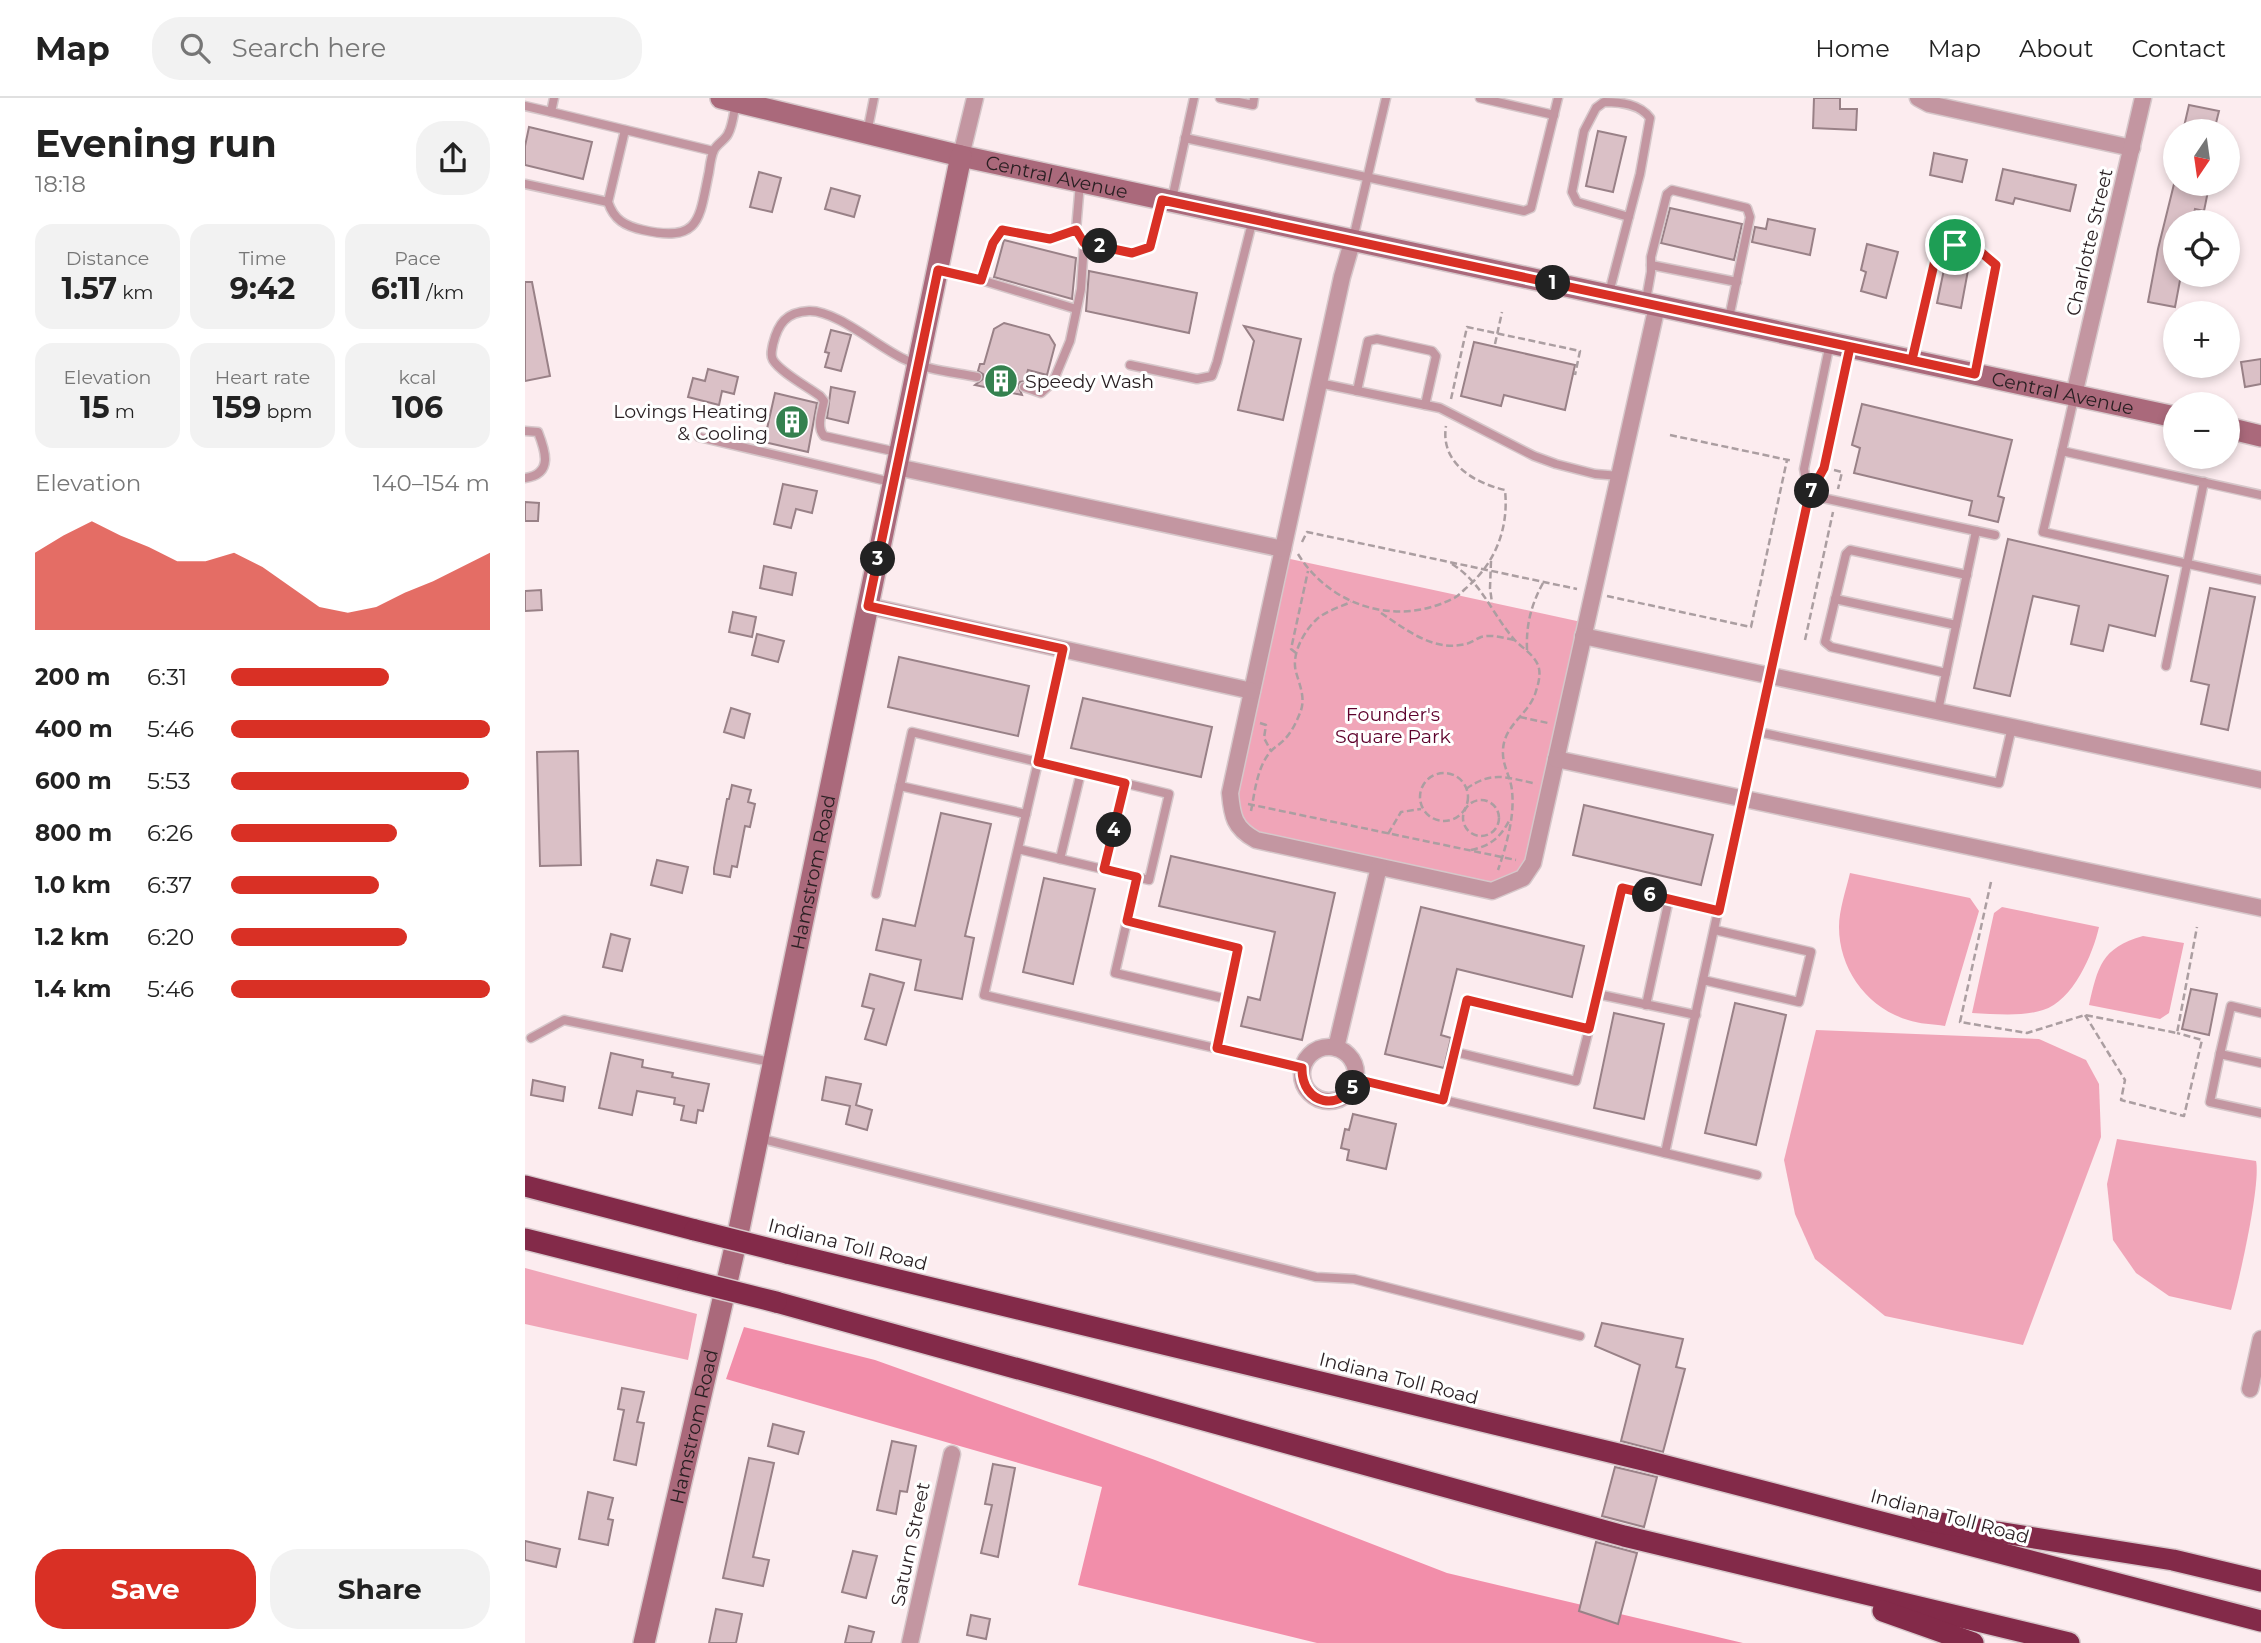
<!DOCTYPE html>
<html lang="en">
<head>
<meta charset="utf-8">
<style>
  :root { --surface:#fff; --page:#f2f2f2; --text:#222; --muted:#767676; --line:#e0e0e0; --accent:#d93025 }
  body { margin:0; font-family:Montserrat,sans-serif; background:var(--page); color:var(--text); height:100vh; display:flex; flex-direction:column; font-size:26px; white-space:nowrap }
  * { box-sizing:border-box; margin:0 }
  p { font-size:23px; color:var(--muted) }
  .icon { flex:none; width:38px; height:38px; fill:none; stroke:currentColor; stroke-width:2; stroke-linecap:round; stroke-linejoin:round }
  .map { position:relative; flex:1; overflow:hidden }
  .side { display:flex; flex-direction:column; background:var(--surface); width:525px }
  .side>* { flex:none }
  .needle { width:46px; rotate:193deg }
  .controls { position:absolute; left:1638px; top:21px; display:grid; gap:14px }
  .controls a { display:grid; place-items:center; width:77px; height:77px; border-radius:50%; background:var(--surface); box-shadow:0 4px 10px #0003; font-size:35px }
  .pin { position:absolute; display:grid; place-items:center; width:60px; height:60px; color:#fff; margin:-30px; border:4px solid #fff; border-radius:50%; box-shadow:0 2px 7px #0007 }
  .km { position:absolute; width:35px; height:35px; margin:-18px; border-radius:50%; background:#222; color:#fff; font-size:19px; line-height:35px; text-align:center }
  .round { display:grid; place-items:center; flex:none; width:74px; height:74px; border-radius:28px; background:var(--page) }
  .summary { display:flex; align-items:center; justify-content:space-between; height:119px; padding:0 35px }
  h1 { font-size:38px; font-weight:700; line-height:52px }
  .figures { display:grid; grid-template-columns:repeat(3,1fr); gap:10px; height:119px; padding:7px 35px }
  .figures div { display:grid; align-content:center; border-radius:18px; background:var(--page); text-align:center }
  .figures b { font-size:30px; font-weight:700 }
  .figures small { font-size:19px; font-weight:400 }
  .figures p { font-size:19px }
  .chart { height:196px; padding:14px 35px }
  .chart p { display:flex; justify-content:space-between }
  .chart svg { width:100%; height:126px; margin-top:7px; fill:var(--accent); opacity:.7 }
  .cta { display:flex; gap:14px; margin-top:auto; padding:14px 35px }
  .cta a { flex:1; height:80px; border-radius:28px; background:var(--accent); color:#fff; font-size:28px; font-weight:700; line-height:80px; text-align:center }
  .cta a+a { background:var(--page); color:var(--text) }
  ul { padding:0 35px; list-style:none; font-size:23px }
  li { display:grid; grid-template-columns:112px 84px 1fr; align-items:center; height:52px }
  li i { height:18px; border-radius:9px; background:var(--accent) }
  header { display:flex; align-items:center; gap:42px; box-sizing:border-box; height:98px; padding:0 35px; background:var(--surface); border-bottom:2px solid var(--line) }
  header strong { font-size:33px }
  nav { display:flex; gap:38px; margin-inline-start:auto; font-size:24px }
  .search { width:490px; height:63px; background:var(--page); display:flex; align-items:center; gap:18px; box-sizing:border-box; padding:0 24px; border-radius:28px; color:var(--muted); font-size:26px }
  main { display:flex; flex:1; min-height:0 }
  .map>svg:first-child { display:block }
</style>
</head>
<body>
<header>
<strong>Map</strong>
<div class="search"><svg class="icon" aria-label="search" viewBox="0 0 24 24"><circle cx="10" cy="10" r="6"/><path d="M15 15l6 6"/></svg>Search here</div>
<nav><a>Home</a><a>Map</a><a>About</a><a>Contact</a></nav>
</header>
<main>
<section class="side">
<div class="summary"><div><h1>Evening run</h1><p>18:18</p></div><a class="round"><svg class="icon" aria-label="share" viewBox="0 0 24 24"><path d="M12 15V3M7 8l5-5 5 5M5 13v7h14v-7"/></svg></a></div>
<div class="figures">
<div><p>Distance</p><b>1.57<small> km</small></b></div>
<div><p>Time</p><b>9:42</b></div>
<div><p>Pace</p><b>6:11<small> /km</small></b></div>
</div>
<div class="figures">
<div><p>Elevation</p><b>15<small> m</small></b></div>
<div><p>Heart rate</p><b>159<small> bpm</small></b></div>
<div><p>kcal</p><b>106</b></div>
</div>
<div class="chart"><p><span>Elevation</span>140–154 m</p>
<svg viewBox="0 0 160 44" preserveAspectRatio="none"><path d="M0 44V17L10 11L20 6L30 11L40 15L50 20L60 20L70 17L80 22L90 29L100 36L110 38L120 36L130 31L140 27L150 22L160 17V44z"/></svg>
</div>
<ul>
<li><b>200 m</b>6:31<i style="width:61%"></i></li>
<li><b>400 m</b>5:46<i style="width:100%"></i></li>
<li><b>600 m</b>5:53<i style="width:92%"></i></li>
<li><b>800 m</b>6:26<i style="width:64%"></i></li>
<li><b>1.0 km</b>6:37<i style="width:57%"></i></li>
<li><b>1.2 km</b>6:20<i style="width:68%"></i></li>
<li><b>1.4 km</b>5:46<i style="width:100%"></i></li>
</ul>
<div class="cta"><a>Save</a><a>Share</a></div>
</section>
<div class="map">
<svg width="1736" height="1545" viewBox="0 0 1736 1545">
  <rect width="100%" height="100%" fill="#fcecef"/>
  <g fill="#f0a5b8">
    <path d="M756,459L1061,525L1008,765L980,788L731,742L707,718Z"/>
    <path d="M1325,775L1445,800L1454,813L1420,928C1408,926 1394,926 1383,922C1342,910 1314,871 1314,829C1314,812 1321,792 1325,775Z"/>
    <path d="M1477,809L1574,829C1568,856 1548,903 1518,912C1496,919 1470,916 1447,915L1469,815Z"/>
    <path d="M1618,838L1659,845L1644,915L1635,921L1564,907C1573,869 1576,850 1618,838Z"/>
    <path d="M1291,932L1514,941L1561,962L1574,986L1576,1039L1498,1247L1360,1218L1290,1161L1270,1116L1259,1062Z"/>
    <path d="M1592,1041L1731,1063C1736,1086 1714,1183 1706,1212L1644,1198L1611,1175L1588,1142L1582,1086Z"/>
    <path d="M0,1170L172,1216L163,1262L0,1226Z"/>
  </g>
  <path fill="#f28eaa" d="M219,1229L350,1262L630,1362L922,1475L1218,1545H792L553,1487L577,1389L201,1281Z"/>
  <g fill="#dac0c6" stroke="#998187" stroke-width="2">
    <path d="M1289,0H1315V11H1332L1331,32L1288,30Z"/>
    <path d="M1664,7L1694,13L1689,33H1658Z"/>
    <path d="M4,29L67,44L58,81L0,67V48Z"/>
    <path d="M1073,33L1101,39L1088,94L1061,88Z"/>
    <path d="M1409,55L1442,62L1437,84L1405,77Z"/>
    <path d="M1478,71L1551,87L1545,113L1490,100L1488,106L1471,102Z"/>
    <path d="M234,74L256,80L247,114L225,109Z"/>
    <path d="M1649,86H1675L1674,91L1683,93L1679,113L1670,111L1667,124H1650V177H1656L1650,209L1623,204L1633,151Z"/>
    <path d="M306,90L335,98L329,119L300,111Z"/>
    <path d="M1145,110L1217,126L1209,162L1136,145Z"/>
    <path d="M1243,121L1290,131L1285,157L1227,144L1230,129L1241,131Z"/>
    <path d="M479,142L551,160L547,201L469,179Z"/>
    <path d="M1342,146L1373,154L1361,200L1336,193L1341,174L1336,172Z"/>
    <path d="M1421,162L1444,167L1436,210L1412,205Z"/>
    <path d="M564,173L672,195L664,235L561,213Z"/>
    <path d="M0,184H7L25,278L0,283Z"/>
    <path d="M479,225L524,237L530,247L522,277L503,272L500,283L495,284L493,287L497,297L450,287L458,281V276L453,273L455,266H459L469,231Z"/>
    <path d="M719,228L776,241L758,322L713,312L729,243Z"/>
    <path d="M306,232L326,237L316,273L300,269L304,255L300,254Z"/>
    <path d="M949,244L1050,267L1040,312L979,297L976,308L936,298Z"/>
    <path d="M1736,261V286L1720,289L1716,264Z"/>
    <path d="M183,271L213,279L209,296L197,293L194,307L163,299L168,280L180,283Z"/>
    <path d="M306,289L330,294L323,325L302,320Z"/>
    <path d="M250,295L292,305L283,354L239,344Z"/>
    <path d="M1337,306L1487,342L1473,398L1479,400L1473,424L1444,417L1447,403L1329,375L1335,350L1327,347Z"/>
    <path d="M258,386L292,393L287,415L271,411L266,430L249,426Z"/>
    <path d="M0,404L14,405L13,423H0Z"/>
    <path d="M1483,441L1643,478L1630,538L1584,527L1578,553L1546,546L1554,508L1508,498L1485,598L1449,590Z"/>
    <path d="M239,468L271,475L267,497L235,490Z"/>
    <path d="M1685,490L1730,499L1703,632L1676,626L1684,587L1666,583Z"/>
    <path d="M16,492L17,512L0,513V493Z"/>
    <path d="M208,514L231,519L227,539L204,534Z"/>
    <path d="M232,536L259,543L253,564L227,557Z"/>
    <path d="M374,559L504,588L493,638L363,609Z"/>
    <path d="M558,600L687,629L676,679L546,650Z"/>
    <path d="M206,610L225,616L219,640L199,634Z"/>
    <path d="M53,653L56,767L15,768L12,654Z"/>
    <path d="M207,687L226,692L223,704L230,706L225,729L220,728L212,769L207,768L205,779L189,776V770L202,701H204Z"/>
    <path d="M1059,707L1188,737L1176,787L1048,757Z"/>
    <path d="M416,715L466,726L440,838L449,840L437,901L390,892L396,862L351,852L358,821L390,828Z"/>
    <path d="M646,758L810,795L777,942L716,928L723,899L735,902L750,834L634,808Z"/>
    <path d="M132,762L163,769L157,795L126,787Z"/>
    <path d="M519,780L570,791L548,886L498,874Z"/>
    <path d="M896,809L1059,848L1047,899L932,871L916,937L926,940L919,970L860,956Z"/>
    <path d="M86,836L105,841L97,873L78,869Z"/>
    <path d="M345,876L379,885L361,947L340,941L349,911L337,908Z"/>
    <path d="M1666,891L1692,896L1684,937L1657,931Z"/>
    <path d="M1210,905L1261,917L1231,1047L1180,1035Z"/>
    <path d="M1089,915L1139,926L1119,1021L1069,1010Z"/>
    <path d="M86,955L118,962L117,969L148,975L147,979L184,986L178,1013L173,1012L171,1025L156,1022L159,1008L149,1006L150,1000L112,993L107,1017L74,1010Z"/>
    <path d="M301,979L336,986L331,1007L347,1012L342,1032L321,1026L325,1008L297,1002Z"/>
    <path d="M8,982L40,989L38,1003L6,997Z"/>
    <path d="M828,1016L871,1026L861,1071L822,1062L824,1052L816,1050L820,1031L824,1032Z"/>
    <path d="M1077,1225L1158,1241L1151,1269L1160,1271L1138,1354L1096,1343L1115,1267L1070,1248Z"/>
    <path d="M97,1290L119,1294L112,1324L119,1325L111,1367L89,1362L99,1312L93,1311Z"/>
    <path d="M248,1326L279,1334L273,1356L243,1348Z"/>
    <path d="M367,1343L391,1348L382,1394L375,1393L371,1416L352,1412Z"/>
    <path d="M224,1360L249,1365L228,1459L244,1462L238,1488L198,1480Z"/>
    <path d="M468,1366L490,1370L473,1459L456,1455L467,1407L460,1406Z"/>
    <path d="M1090,1369L1132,1379L1119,1429L1077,1418Z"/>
    <path d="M63,1394L88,1400L83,1421L88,1422L83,1447L54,1441Z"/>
    <path d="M0,1443L35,1451L31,1469L0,1462Z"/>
    <path d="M1071,1444L1112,1455L1093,1526L1054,1513Z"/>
    <path d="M328,1453L352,1458L341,1500L317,1494Z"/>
    <path d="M191,1511L217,1516L211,1545H184Z"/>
    <path d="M446,1517L465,1521L461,1541L442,1537Z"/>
    <path d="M324,1528L349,1534L346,1545H320Z"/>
  </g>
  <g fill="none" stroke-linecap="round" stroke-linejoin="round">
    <g stroke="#d6c7ca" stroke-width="11">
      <g id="lane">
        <path d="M695,0L728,7L729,0"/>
        <path d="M955,0L1029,17"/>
        <path d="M0,8L26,14L29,0"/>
        <path d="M26,14L188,53"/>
        <path d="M100,32L83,104C89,122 100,128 118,132C176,145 174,121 184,74C185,67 186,58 189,52C192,46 200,42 203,36C208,27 209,13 211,4"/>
        <path d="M342,35L349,0"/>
        <path d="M660,40L999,113L1006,110L1033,0"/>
        <path d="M555,85L551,132L559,145L607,155L625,149L637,101"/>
        <path d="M0,86L83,104"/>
        <path d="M647,101L669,0"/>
        <path d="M828,141L861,0"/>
        <path d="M1126,167L1212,184"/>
        <path d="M413,172L456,182L468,145L477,133L525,141L551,132"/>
        <path d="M456,182L551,211"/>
        <path d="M1084,195L1115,76L1125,20C1115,6 1096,4 1079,4L1071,10L1059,33L1047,94L1052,104L1104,119"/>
        <path d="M1121,202L1126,174V159L1142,96L1147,92L1222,110L1225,119L1204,220"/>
        <path d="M1305,245L1279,371L1284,397L1297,376L1325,250"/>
        <path d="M1387,262L1413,149C1437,146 1452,151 1471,167L1450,273"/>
        <path d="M605,267L672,281L687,278L692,264L728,121"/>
        <path d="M794,285L915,310L1009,358L1031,366L1070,376L1095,378"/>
        <path d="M499,289L516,295L528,284L545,243L556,191L559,145"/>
        <path d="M832,293L843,243L852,241L907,253L911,258L900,307"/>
        <path d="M1549,300L1537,353L1736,397"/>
        <path d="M0,333L13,334C20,352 29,376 0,380"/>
        <path d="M174,339L366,384"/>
        <path d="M1537,353L1518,434L1736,482"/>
        <path d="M372,354L299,338C291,329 297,314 299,303L295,298C283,289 255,274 248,262C245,257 247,252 248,246C253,226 261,214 284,213C311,212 353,249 379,261C401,272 428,274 452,279"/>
        <path d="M1310,501L1431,527"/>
        <path d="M1641,568L1679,384"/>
        <path d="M1421,575L1306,549L1300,544L1321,456L1325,452L1442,477"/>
        <path d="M1413,613L1451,433"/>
        <path d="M1233,634L1474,685L1487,629"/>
        <path d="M375,688L501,716"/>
        <path d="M493,751L624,782L644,696L513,664L459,897L777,970"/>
        <path d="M535,761L556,674"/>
        <path d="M579,771L600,685"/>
        <path d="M351,796L387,634L513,664L538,551"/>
        <path d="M602,823L612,779"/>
        <path d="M1178,882L1274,904L1286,854L1190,832"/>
        <path d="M1072,896L1171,917"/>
        <path d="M1121,907L1144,801"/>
        <path d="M6,940L39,922L246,964"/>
        <path d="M692,950L713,850L602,823L590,875L702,901"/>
        <path d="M930,954L1051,983L1064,931"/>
        <path d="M1695,956L1706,908L1736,915"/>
        <path d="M1736,965L1695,956L1685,1004L1736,1015"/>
        <path d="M831,981L1140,1055L1284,397L1470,437"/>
        <path d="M918,1002L942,902L1064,931L1097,790L1194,813"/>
        <path d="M233,1040L791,1179L829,1181L1055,1238"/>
        <path d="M1140,1055L1232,1077"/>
      </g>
    </g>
    <g stroke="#d6c7ca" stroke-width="19">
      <g id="street">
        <path d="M1393,0L1404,6L1607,50"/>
        <path d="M436,58L450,0"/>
        <path d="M828,141L817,179L705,695C707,718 709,730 731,742L967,793L998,780L1008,765L1132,208"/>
        <path d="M1549,297L1618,0"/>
        <path d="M372,369L758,451"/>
        <path d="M343,508L727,593"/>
        <path d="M1058,538L1736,682"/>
        <path d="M1031,661L1736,810"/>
        <circle cx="804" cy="976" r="27"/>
        <path d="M811,950L854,769"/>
        <path d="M1725,1291L1736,1241"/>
        <path d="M385,1545L427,1356"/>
      </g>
    </g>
    <g stroke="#d6c7ca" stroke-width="24">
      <g id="secondary">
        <path id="s1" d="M196,0L436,58L1650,319"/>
        <path d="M1703,330L1736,338"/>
        <path id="s2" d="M119,1545L213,1136L436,58"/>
      </g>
    </g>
    <g stroke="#d6c7ca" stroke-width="24">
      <g id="highway">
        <path d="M0,1088L170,1132"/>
        <path d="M0,1141L163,1182"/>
        <path d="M262,1155L1118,1362L1736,1523"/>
        <path d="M251,1204L1099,1438L1544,1545"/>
        <path d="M1397,1422L1648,1462L1736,1483"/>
        <path d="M1358,1513L1448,1545"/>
      </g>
    </g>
    <g stroke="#ab9ea1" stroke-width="2.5" stroke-dasharray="7 3.5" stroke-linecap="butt">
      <path d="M970,246L977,214"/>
      <path d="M926,301L942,229L1055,253L1050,277"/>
      <path d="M1145,337L1268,363"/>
      <path d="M1309,372L1317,374L1313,391"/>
      <path d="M777,444L782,434L1052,491"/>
      <path d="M773,456C805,508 871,529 927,501C932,499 936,495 940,491C970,466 984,431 980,392C949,385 915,365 921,328"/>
      <path d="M966,463L965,490L967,505"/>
      <path d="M927,466C957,485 966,514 988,540C995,549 1008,555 1013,567C1016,575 1014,584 1011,593C1005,616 979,626 978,652C977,668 986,679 987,693C990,718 981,749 973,772"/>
      <path d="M1082,498L1226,529L1262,362"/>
      <path d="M856,515C882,532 908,554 941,546C946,545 951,541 956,539C967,536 978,540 989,542"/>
      <path d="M1280,542L1308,414"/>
      <path d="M1002,552C1001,527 1006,507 1018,485"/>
      <path d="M771,555L766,551L783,473"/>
      <path d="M995,619L1023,625"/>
      <path d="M735,625L741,627L739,640L746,653"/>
      <circle cx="919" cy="699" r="24"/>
      <path d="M941,691C966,673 980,679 1008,685"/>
      <circle cx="956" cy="720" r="18"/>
      <path d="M723,706L991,762"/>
      <path d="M726,713C730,693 732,669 746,653C750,649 755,646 759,642C766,635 771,625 775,615C781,601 775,588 771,574C766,556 779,533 792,521C801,513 815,509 826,504"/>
      <path d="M863,736L876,714L896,711"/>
      <path d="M946,752C965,748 975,740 984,723"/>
      <path d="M1466,784L1435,924L1502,935L1560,917L1652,935L1672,829"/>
      <path d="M1560,917L1600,982L1596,1002L1659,1018L1677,942L1652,935"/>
    </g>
    <use href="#lane" stroke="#c396a1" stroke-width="8"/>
    <use href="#street" stroke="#c396a1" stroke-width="16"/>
    <use href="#secondary" stroke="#aa697b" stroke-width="21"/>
    <use href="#highway" stroke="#832a49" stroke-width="21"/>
    <g stroke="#d6c7ca" stroke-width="24" stroke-linecap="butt">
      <g id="highway-bridge">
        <path d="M170,1132L262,1155"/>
        <path d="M163,1182L251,1204"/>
      </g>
    </g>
    <use href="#highway-bridge" stroke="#832a49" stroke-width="21"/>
  </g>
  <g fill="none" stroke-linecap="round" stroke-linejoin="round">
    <g stroke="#fff" stroke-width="14">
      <path id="route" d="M1430,147L1413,149L1387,262L637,102L625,149L607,155L559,145L551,132L525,141L477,132L468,145L456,182L413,172L343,508L538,551L513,664L600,685L579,771L612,779L602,823L713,850L692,950L777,970C776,1007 818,1016 831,981L918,1002L942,902L1064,931L1097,790L1194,813L1284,397L1299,370L1325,249L1450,276L1471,167L1457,155L1430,147"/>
    </g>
    <use href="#route" stroke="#d93025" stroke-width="9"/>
  </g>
  <defs>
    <g id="building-disc" transform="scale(1.75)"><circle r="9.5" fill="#35814f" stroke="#fff"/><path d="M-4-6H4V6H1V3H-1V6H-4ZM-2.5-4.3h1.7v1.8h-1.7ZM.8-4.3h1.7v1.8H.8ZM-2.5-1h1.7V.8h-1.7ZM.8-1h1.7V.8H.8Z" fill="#fff"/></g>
  </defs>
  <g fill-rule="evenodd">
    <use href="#building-disc" x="476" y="283"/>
    <use href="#building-disc" x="267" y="324"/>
  </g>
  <g text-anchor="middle" stroke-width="6" stroke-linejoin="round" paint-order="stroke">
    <g font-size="19" fill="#291f22" stroke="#fff">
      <text dy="7" stroke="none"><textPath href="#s1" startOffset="345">Central Avenue</textPath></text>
      <text transform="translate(1564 144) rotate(-77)" y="7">Charlotte Street</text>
      <text dy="7" stroke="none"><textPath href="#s1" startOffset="1374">Central Avenue</textPath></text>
      <text dy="7" stroke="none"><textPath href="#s2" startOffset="789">Hamstrom Road</textPath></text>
      <text transform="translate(323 1146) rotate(14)" y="7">Indiana Toll Road</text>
      <text transform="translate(874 1280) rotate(14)" y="7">Indiana Toll Road</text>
      <text dy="7" stroke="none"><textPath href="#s2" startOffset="222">Hamstrom Road</textPath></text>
      <text transform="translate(1425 1418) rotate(15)" y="7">Indiana Toll Road</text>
      <text transform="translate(385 1446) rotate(-78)" y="7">Saturn Street</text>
    </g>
    <g font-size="19" fill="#291f22" stroke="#fff" text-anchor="start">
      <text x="500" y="290">Speedy Wash</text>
      <text x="243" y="320" text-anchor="end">Lovings Heating<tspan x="243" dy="22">&amp; Cooling</tspan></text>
    </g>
    <g font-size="19" fill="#5e022c" stroke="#fff">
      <text x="868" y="623">Founder's<tspan x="868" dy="22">Square Park</tspan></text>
    </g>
  </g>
</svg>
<div class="controls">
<a><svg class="needle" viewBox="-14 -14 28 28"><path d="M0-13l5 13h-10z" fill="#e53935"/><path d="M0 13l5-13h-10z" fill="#767676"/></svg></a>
<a><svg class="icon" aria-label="locate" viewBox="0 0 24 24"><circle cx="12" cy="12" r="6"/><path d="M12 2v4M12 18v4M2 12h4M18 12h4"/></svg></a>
<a>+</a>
<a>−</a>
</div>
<div class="pin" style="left:1430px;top:147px;background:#1e9e55"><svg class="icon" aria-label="arrive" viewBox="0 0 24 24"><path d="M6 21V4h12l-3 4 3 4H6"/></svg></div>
<b class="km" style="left:1028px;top:185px">1</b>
<b class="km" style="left:575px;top:148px">2</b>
<b class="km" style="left:353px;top:461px">3</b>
<b class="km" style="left:589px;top:732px">4</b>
<b class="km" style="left:828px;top:990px">5</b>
<b class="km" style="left:1125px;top:797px">6</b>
<b class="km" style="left:1287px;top:393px">7</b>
</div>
</main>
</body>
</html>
